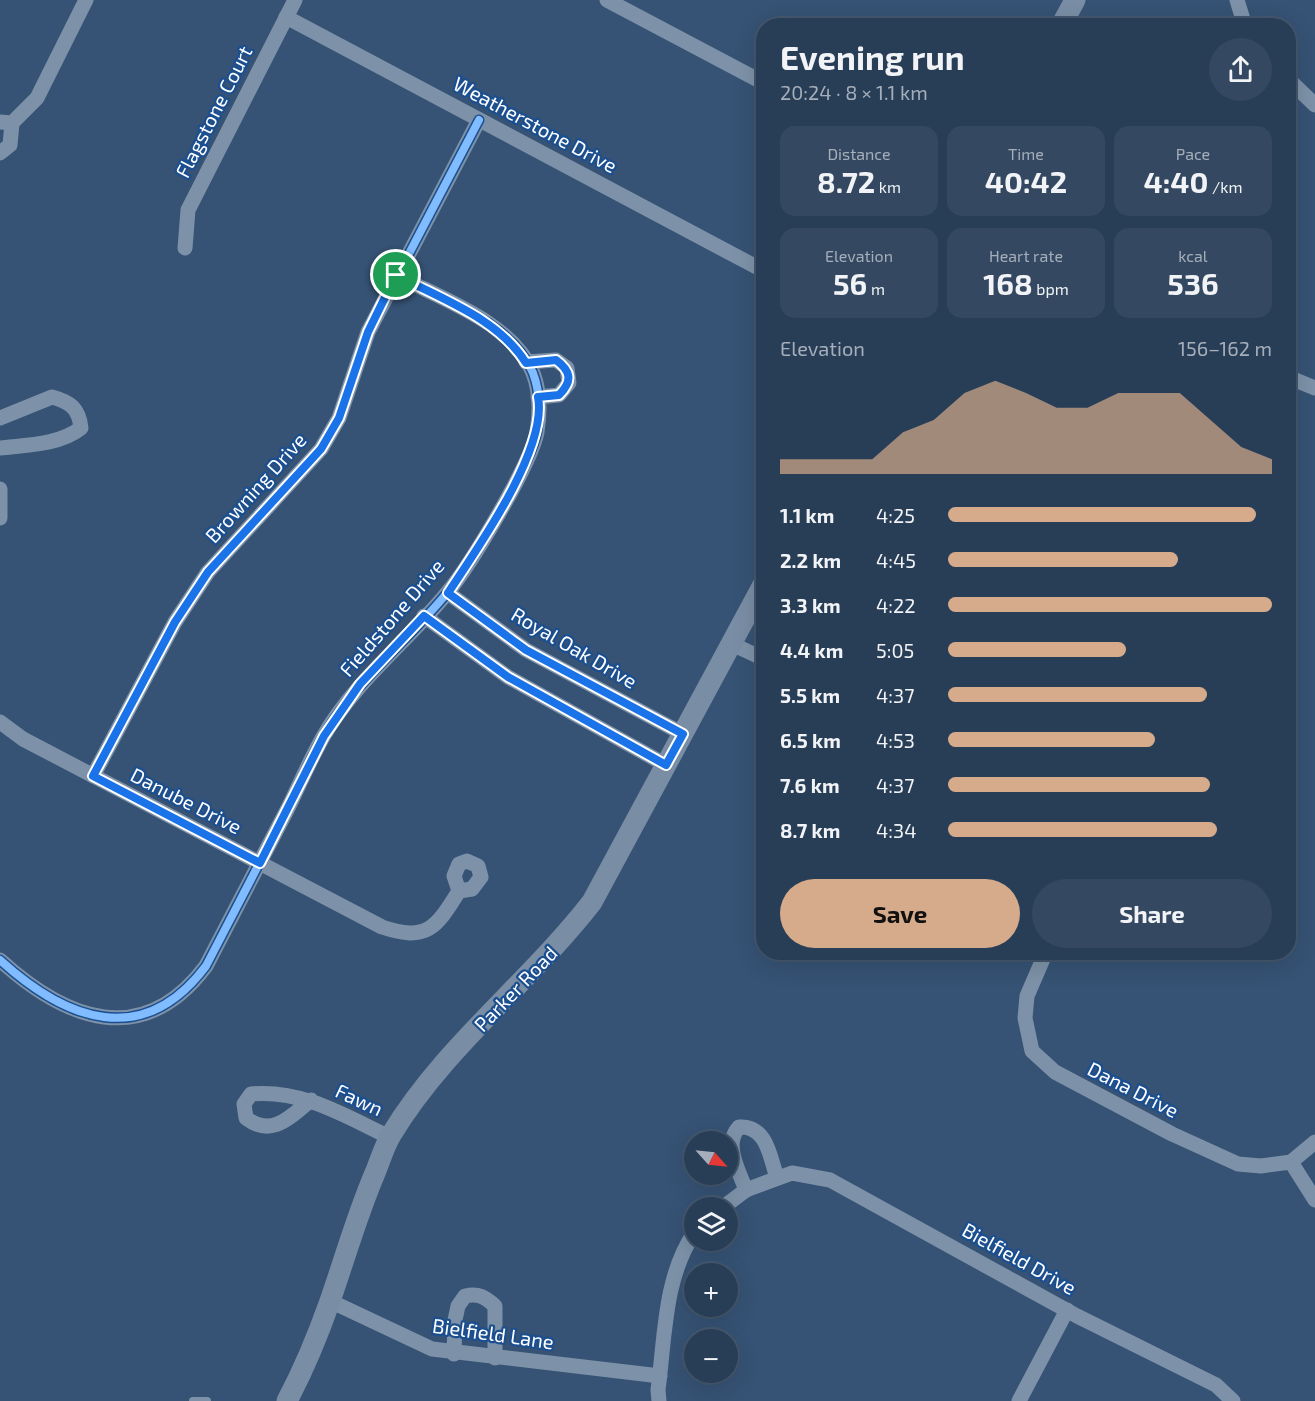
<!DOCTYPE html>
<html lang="en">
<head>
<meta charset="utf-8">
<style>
  :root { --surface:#283e57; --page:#344961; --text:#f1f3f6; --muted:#a5aeba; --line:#44576d; --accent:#d6ab8b }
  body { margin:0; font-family:"Exo 2",sans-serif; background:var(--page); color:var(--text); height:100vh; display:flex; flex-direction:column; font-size:22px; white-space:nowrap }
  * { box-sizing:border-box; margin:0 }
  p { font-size:20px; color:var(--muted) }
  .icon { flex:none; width:33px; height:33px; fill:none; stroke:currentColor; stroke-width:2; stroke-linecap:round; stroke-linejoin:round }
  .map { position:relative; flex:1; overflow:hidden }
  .details { position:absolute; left:756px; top:18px; width:540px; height:942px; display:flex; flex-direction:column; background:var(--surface); border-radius:24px; box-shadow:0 6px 24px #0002,0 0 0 2px var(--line) }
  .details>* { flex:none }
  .needle { width:39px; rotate:117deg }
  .fabs { position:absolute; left:684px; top:1131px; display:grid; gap:12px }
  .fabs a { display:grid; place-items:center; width:54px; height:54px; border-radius:50%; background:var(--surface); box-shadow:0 6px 24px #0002,0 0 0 2px var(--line); font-size:30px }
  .pin { position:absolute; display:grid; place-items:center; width:51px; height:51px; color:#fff; margin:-26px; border:3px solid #fff; border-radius:50%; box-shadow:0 2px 6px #0007 }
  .round { display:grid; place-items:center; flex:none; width:63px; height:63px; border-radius:32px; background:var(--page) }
  .summary { display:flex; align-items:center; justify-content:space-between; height:102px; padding:0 24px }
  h1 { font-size:33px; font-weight:700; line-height:45px }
  .figures { display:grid; grid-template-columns:repeat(3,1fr); gap:9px; height:102px; padding:6px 24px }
  .figures div { display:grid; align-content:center; border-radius:15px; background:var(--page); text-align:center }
  .figures b { font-size:30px; font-weight:700 }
  .figures small { font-size:16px; font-weight:400 }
  .figures p { font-size:16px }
  .chart { height:168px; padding:12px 24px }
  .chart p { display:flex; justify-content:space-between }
  .chart svg { width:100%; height:108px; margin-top:6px; fill:var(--accent); opacity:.7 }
  .action { display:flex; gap:12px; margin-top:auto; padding:12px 24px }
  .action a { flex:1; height:69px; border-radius:36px; background:var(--accent); color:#111; font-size:24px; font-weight:700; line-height:69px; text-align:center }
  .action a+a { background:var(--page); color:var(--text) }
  ul { padding:0 24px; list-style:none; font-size:20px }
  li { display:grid; grid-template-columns:96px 72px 1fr; align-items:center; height:45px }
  li i { height:15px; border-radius:8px; background:var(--accent) }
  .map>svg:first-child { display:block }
</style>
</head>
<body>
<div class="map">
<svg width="1315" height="1401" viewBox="0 0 1315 1401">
  <rect width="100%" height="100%" fill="#365274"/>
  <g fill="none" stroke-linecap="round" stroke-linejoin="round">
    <path stroke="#7d92a8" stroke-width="8" d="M193,1401H207"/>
    <g stroke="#7d92a8" stroke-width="15">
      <path d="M607,0L764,83"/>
      <path d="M1237,0L1245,26"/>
      <path d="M286,17L764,271"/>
      <path d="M1288,79L1315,105"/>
      <path d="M0,122L12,123L37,98L86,0"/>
      <path d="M0,153L10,145L12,123"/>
      <path d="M185,248L188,210L295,0"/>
      <path d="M526,362L556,360L567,368L569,383L559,395L538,397"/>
      <path d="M1288,377L1315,388"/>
      <path d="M0,418L52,397C70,402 79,408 81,428C59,445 27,445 0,448"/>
      <path d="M0,489V518"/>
      <path d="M448,593L526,650L683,734"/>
      <path d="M424,616L508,677L666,765"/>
      <path d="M732,644L764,659"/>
      <path d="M0,722L23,739L382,927C427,942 436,928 459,891L472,889L481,877L478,866L467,861L459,864L454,876L459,891"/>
      <path d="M93,776L175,622L208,572L321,449L339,418L368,332L479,120"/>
      <path d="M1046,952L1027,996L1025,1018L1032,1051L1055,1072L1172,1134L1238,1164L1261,1166L1291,1162L1315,1142"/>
      <path d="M0,960C66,1020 143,1050 206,966C233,914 260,862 287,810C299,786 310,760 323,737C355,681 407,642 447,593C470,566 531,464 537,432C540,413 540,391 533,373C512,322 441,299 396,275"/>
      <path d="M311,1100C290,1117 272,1138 246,1118L244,1104L251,1094C302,1089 345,1116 389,1137"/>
      <path d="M1291,1162L1315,1200"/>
      <path d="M746,1190C739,1171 723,1144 739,1127C767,1125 770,1157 777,1178"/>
      <path d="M722,1208L746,1190L792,1173L830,1180L1077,1316L1216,1385L1233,1401"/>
      <path d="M330,1301L432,1349L660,1376"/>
      <path d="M454,1354L455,1320L458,1306L465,1296C479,1293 485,1297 495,1306V1358"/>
      <path d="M659,1401L658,1390C665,1337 664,1278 694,1233"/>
      <path d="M1019,1401L1067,1310"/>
    </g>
    <g stroke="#798da4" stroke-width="21">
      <path d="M1061,26L1075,0"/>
      <path d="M287,1401C304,1369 318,1335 330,1301C345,1258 357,1215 375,1173C380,1161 384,1147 391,1135C444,1047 529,983 592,902L764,583"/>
    </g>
    <g stroke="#1b4f8f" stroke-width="11">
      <g id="cycleway">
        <path d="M93,776L175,622L208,572L321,449L339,418L368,332L479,120"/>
        <path d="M0,960C66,1020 143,1050 206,966C233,914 260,862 287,810C299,786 310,760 323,737C355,681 407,642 447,593C470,566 531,464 537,432C540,413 540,391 533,373C512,322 441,299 396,275"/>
      </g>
    </g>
    <use href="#cycleway" stroke="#80bcff" stroke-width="8"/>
  </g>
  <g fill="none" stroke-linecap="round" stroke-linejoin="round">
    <g stroke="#fff" stroke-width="12">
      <path id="route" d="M396,275C441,299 498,318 526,363L556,360C571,371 573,381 559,395L538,397C548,449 477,549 448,593L526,650L683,734L666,765L508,677L424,616L360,684L324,736L260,863L93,776L175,622L208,572L321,449L339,418L368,332Z"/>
    </g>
    <use href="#route" stroke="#1a73e8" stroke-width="8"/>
  </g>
  <g text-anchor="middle" stroke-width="4.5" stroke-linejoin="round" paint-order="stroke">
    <g font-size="20" fill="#fff" stroke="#1b4f8f">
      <text transform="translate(214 112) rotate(-63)" y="7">Flagstone Court</text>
      <text transform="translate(535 125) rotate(28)" y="7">Weatherstone Drive</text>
      <text transform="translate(256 488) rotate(-48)" y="7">Browning Drive</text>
      <text transform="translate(392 618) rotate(-49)" y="7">Fieldstone Drive</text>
      <text transform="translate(574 648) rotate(30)" y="7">Royal Oak Drive</text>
      <text transform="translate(186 801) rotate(27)" y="7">Danube Drive</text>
      <text transform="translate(516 989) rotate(-46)" y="7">Parker Road</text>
      <text transform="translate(1133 1090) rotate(27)" y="7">Dana Drive</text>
      <text transform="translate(359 1100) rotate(25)" y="7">Fawn</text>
      <text transform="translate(1019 1259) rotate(29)" y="7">Bielfield Drive</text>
      <text transform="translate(493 1334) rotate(8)" y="7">Bielfield Lane</text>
    </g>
  </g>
</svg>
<div class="fabs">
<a><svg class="needle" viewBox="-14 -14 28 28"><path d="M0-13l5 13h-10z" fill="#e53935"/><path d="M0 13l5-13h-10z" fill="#a5aeba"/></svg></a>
<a><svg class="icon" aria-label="layers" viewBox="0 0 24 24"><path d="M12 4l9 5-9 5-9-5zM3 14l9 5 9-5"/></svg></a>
<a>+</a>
<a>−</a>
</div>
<div class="pin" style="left:396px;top:275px;background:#1e9e55"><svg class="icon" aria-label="arrive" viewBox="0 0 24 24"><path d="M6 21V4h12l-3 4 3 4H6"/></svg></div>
<section class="details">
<div class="summary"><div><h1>Evening run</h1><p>20:24 · 8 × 1.1 km</p></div><a class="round"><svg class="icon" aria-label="share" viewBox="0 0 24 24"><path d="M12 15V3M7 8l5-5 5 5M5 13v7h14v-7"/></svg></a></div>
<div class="figures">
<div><p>Distance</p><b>8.72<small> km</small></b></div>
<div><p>Time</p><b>40:42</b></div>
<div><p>Pace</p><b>4:40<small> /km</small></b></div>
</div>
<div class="figures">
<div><p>Elevation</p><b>56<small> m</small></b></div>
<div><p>Heart rate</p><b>168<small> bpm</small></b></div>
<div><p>kcal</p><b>536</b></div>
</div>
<div class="chart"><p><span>Elevation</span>156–162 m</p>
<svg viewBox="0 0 160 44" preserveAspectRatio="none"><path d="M0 44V38L10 38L20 38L30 38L40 27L50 22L60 11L70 6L80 11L90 17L100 17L110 11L120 11L130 11L140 22L150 33L160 38V44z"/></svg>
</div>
<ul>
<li><b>1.1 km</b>4:25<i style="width:95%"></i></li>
<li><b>2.2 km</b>4:45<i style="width:71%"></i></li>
<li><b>3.3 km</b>4:22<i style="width:100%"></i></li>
<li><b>4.4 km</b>5:05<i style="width:55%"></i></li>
<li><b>5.5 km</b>4:37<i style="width:80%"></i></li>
<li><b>6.5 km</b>4:53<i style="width:64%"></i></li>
<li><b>7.6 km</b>4:37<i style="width:81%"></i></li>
<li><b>8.7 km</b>4:34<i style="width:83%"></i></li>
</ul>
<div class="action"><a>Save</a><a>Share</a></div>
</section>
</div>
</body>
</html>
